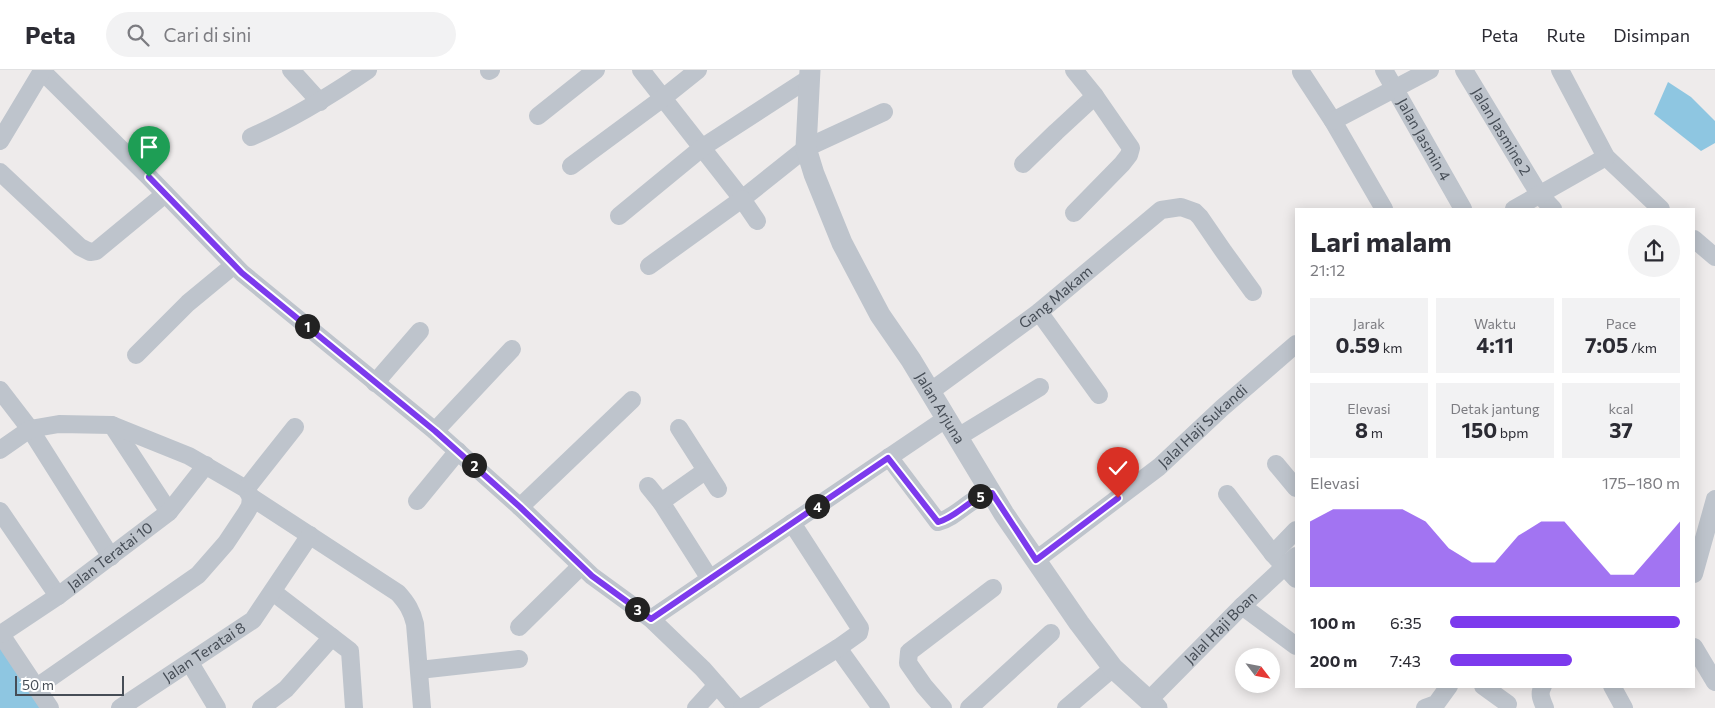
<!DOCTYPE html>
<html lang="id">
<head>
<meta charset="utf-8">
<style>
  :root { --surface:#fff; --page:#f2f2f3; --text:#2b2b33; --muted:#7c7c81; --line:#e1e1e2; --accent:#7c3aed }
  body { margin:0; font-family:Commissioner,sans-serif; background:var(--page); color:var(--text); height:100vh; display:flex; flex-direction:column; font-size:19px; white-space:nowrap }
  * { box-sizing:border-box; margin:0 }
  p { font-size:16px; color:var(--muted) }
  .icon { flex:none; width:28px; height:28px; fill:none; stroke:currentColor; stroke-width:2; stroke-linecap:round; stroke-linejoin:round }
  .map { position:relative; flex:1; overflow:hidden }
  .sheet { position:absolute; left:1295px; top:138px; width:400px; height:480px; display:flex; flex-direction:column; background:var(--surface); border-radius:0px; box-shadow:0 2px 12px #0003 }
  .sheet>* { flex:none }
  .needle { width:32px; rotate:122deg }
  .buttons { position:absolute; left:1235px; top:578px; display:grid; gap:10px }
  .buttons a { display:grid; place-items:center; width:45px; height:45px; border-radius:50%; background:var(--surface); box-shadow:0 2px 12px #0003; font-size:25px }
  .scale { position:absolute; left:15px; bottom:12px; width:109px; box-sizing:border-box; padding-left:5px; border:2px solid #464d56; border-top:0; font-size:14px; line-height:18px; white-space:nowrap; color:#464d56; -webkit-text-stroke:4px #fff; paint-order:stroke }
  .pin { position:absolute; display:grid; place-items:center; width:42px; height:42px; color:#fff; margin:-51px -21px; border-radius:50% 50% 50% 0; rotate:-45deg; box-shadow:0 0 5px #0007 }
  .pin .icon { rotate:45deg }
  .km { position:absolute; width:25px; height:25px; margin:-12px; border-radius:50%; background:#222; color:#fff; font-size:14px; line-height:25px; text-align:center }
  .round { display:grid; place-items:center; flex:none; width:52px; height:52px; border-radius:26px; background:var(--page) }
  .headline { display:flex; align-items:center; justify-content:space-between; height:85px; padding:0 15px }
  h1 { font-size:28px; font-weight:700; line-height:38px }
  .stats { display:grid; grid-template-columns:repeat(3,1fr); gap:8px; height:85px; padding:5px 15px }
  .stats div { display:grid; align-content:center; border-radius:0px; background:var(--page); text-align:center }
  .stats b { font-size:21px; font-weight:700 }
  .stats small { font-size:14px; font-weight:400 }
  .stats p { font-size:14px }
  .chart { height:140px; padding:10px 15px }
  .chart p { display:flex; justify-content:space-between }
  .chart svg { width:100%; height:90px; margin-top:5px; fill:var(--accent); opacity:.7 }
  ul { padding:0 15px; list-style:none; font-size:16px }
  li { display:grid; grid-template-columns:80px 60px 1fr; align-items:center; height:38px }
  li i { height:12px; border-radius:6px; background:var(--accent) }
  header { display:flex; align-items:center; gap:30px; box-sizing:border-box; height:70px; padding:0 25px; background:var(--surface); border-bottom:1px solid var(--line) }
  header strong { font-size:24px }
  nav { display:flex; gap:28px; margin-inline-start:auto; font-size:18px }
  .search { width:350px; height:45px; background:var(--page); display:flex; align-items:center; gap:12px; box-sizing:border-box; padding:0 18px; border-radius:28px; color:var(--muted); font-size:19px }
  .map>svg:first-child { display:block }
</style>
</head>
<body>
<header>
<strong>Peta</strong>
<div class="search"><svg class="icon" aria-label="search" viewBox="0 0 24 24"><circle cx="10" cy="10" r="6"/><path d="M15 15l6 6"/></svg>Cari di sini</div>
<nav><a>Peta</a><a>Rute</a><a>Disimpan</a></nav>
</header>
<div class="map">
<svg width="1715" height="638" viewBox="0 0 1715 638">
  <rect width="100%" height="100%" fill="#eeebeb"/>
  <g fill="#8ec6e1">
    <path d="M1668,12L1691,27L1715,51V73L1701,81L1654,44Z"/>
    <path d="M0,563L50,638H0Z"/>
  </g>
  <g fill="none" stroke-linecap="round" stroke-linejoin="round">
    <g stroke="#bec4cc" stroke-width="18">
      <path d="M41,0L149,107L242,203L435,361L520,437L592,506L651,549L703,599L737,638"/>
      <path d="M291,0L320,32"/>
      <path d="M641,0L742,129L806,78L884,42"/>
      <path id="s1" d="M1384,0L1463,139"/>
      <path id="s2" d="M1464,0L1539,124L1553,139"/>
      <path d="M1560,0L1606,87L1661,139"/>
      <path d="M489,1L491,0"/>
      <path d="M1301,2L1333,51L1384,139"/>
      <path d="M538,46L596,0"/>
      <path d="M1333,51L1430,0"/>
      <path d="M251,67C292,49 330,26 368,0"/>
      <path d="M0,71L42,1"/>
      <path d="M1023,94L1056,62L1095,26"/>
      <path d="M571,96L663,28L698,0"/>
      <path d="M0,102L80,177L90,182L96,181L165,124"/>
      <path d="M1514,139L1606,87"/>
      <path d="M1074,143L1122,94L1129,85L1131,78L1095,26L1074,0"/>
      <path d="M619,146L703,77L811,7"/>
      <path d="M1694,169L1715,187"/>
      <path d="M649,196L742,129L757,151"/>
      <path d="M1039,242L1099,325"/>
      <path d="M136,285L188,233L234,195"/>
      <path d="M375,313L420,261"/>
      <path d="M0,320L30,359L111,487"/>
      <path id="s3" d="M931,321L1039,242L1161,140L1181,137L1195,142L1200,147L1224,182L1253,222"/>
      <path d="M112,355L169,442"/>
      <path d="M679,358L718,419"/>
      <path d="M435,361L512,279"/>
      <path d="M958,367L1040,317"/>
      <path d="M0,380L30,359L59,354L112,355L189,386L246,419L251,427L398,523C407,533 412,541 415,554L422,638"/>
      <path d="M889,387L938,452C958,447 971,426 992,423"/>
      <path d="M1276,394L1296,418"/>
      <path d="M648,416L661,432L710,509"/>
      <path d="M246,419L295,357"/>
      <path d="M1227,424L1273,484L1296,509"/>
      <path d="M417,431L458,381"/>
      <path d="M661,432L705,401"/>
      <path d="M520,437L632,330"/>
      <path d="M0,441L58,526"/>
      <path d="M1273,484L1296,460"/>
      <path id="s4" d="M1036,490L1159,397L1222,338L1296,274"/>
      <path d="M1694,504L1715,429"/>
      <path d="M273,522L350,581L354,638"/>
      <path d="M1242,536L1296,576"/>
      <path d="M651,549L792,453"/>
      <path d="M519,557L581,496"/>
      <path d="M0,563L50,638"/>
      <path id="s5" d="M1,564L58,526L169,442L206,395"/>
      <path d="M1694,577L1715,612"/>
      <path d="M838,578L881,638"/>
      <path d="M190,593L217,638"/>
      <path d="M419,600L519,589"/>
      <path d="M1483,616L1508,634"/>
      <path d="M1543,616C1538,624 1542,630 1545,638"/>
      <path d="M1612,616L1624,638"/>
      <path d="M37,617L198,505L226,473L246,443L250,436L251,427"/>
      <path id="s6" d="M1149,630L1242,536L1296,486"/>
      <path id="s7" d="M120,638L253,550L310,465"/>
      <path d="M261,638L286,619L332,567"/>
      <path d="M696,638L717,615"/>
      <path d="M742,638L838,578L859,563L860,558L858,555L792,453L947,348"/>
      <path d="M943,638L924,616L908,593L909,582L993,518"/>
      <path d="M969,638L1051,563"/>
      <path d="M1066,638L1113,598"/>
      <path d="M1425,638L1436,634L1449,616"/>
    </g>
    <path stroke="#bec4cc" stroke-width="21" id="s8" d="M810,0L806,78L814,104L842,173L880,245L911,290L1004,444L1079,553L1113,598L1157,638"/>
  </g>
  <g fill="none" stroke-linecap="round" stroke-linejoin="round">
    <g stroke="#fff" stroke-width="10">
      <path id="route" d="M149,107L242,203L435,361L520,437L592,506L651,549L888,388L938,452C958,447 971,426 992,423L1036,490L1118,428"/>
    </g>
    <use href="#route" stroke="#7c3aed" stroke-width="6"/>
  </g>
  <g text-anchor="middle" stroke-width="4" stroke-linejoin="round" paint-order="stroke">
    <g font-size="15" fill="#464d56" stroke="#fff">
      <text dy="5" stroke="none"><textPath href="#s2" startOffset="72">Jalan Jasmine 2</textPath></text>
      <text dy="5" stroke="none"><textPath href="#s1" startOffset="80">Jalan Jasmin 4</textPath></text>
      <text dy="5" stroke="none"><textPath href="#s3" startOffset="156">Gang Makam</textPath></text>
      <text dy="5" stroke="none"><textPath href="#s8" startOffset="372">Jalan Arjuna</textPath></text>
      <text dy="5" stroke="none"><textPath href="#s4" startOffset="214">Jalal Haji Sukandi</textPath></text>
      <text dy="5" stroke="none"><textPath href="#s5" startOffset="134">Jalan Teratai 10</textPath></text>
      <text dy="5" stroke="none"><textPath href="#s6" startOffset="102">Jalal Haji Boan</textPath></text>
      <text dy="5" stroke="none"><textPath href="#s7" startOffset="101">Jalan Teratai 8</textPath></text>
    </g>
  </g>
</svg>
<div class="buttons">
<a><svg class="needle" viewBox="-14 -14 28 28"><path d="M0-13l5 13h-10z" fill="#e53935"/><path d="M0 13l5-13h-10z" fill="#7c7c81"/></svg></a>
</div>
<div class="scale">50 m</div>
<div class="pin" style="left:149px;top:107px;background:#1e9e55"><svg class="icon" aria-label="arrive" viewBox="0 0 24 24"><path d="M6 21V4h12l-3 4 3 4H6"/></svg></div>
<div class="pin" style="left:1118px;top:428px;background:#d93025"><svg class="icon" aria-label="check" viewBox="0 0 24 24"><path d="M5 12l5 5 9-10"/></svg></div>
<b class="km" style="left:307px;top:256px">1</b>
<b class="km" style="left:474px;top:395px">2</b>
<b class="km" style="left:637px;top:539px">3</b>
<b class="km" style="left:817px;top:436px">4</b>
<b class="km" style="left:980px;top:426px">5</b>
<section class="sheet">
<div class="headline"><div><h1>Lari malam</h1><p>21:12</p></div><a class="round"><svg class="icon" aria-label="share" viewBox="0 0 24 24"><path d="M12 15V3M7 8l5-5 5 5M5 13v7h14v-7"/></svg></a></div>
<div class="stats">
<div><p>Jarak</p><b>0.59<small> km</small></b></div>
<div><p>Waktu</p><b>4:11</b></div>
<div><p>Pace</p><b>7:05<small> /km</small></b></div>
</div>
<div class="stats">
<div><p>Elevasi</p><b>8<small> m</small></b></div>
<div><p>Detak jantung</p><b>150<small> bpm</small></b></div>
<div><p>kcal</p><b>37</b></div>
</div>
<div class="chart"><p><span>Elevasi</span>175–180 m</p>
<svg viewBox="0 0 160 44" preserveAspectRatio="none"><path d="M0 44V12L10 6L20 6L30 6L40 6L50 12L60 25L70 32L80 32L90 19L100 12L110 12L120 25L130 38L140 38L150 25L160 12V44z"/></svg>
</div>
<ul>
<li><b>100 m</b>6:35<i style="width:100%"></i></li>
<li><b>200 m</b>7:43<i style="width:53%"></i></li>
</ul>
</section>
</div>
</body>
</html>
